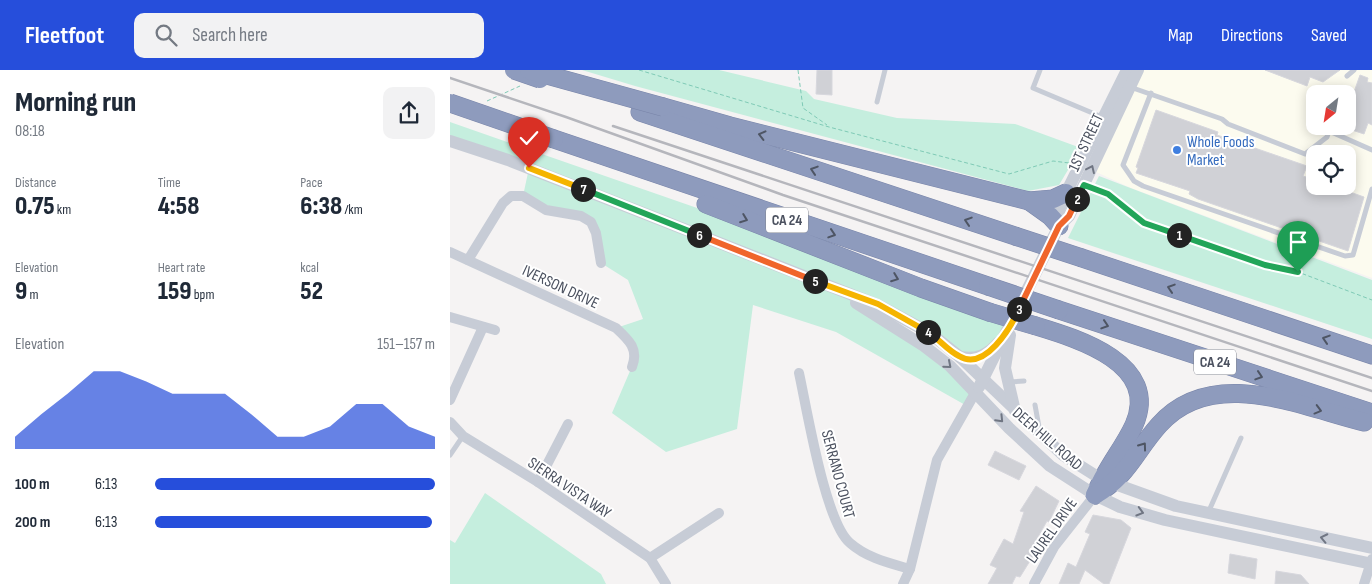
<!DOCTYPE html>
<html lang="en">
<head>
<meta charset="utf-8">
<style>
  :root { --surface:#fff; --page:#f2f2f3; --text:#1f2937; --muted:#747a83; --accent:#264edb }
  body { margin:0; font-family:"Sofia Sans Condensed",sans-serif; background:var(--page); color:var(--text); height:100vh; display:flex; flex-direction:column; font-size:19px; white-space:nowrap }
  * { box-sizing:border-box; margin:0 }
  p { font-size:16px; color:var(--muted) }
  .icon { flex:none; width:28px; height:28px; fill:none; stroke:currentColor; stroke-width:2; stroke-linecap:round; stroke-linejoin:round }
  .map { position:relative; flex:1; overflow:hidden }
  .details { display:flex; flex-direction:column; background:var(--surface); width:450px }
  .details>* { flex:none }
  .needle { width:32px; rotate:210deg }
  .tools { position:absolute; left:856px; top:15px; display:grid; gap:10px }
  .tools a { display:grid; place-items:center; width:50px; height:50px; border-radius:10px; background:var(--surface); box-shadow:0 2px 12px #0003; font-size:25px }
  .pin { position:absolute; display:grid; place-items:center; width:42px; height:42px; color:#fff; margin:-51px -21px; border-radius:50% 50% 50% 0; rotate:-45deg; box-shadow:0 0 5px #0007 }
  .pin .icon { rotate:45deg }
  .km { position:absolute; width:25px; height:25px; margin:-12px; border-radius:50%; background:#222; color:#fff; font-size:14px; line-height:25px; text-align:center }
  .round { display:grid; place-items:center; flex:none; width:52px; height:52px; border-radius:10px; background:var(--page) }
  .overview { display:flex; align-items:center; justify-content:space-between; height:85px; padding:0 15px }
  h1 { font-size:28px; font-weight:800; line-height:38px }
  .metrics { display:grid; grid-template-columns:repeat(3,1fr); gap:8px; height:85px; padding:5px 15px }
  .metrics div { display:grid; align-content:center }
  .metrics b { font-size:25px; font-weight:800 }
  .metrics small { font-size:14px; font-weight:400 }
  .metrics p { font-size:14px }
  .chart { height:140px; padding:10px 15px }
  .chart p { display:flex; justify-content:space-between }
  .chart svg { width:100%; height:90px; margin-top:5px; fill:var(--accent); opacity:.7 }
  ul { padding:0 15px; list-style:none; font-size:16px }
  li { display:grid; grid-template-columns:80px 60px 1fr; align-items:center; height:38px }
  li i { height:12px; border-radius:6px; background:var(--accent) }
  header { display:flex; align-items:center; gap:30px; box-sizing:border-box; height:70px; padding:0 25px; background:var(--accent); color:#fff }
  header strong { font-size:24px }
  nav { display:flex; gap:28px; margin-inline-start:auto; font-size:18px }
  .search { width:350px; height:45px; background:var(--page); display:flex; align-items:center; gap:12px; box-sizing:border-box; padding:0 18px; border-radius:10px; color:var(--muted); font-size:19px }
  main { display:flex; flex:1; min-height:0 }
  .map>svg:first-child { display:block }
</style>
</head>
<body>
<header>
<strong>Fleetfoot</strong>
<div class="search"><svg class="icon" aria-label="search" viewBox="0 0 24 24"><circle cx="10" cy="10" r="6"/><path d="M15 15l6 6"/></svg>Search here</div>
<nav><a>Map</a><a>Directions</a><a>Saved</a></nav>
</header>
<main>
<section class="details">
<div class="overview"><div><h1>Morning run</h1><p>08:18</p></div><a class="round"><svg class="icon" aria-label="share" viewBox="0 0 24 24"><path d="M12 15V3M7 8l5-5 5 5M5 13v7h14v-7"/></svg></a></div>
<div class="metrics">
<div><p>Distance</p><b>0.75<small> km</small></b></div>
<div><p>Time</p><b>4:58</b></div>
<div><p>Pace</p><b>6:38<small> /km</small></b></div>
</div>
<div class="metrics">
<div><p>Elevation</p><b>9<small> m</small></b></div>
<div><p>Heart rate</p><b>159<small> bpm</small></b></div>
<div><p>kcal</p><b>52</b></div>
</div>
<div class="chart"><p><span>Elevation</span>151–157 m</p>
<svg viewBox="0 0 160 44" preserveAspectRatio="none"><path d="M0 44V38L10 27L20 17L30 6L40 6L50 11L60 17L70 17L80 17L90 27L100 38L110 38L120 33L130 22L140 22L150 33L160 38V44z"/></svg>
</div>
<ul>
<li><b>100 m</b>6:13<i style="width:100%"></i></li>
<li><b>200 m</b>6:13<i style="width:99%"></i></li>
</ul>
</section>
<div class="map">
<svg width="922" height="514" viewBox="0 0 922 514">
  <rect width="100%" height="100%" fill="#f5f3f3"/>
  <path fill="#fcfbef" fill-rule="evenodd" d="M692,0H922V208L681,118L644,101ZM865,24H898V56H865ZM865,84H898V116H865Z"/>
  <g fill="#c5eede">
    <path d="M132,0H269L356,21L364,29L447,48L565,54L631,78L609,115L578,121L185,16Z"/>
    <path d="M0,52L273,147L561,255L521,289L480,263L424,243L525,323L517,336L386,262L303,235L287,359L216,382L162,343L186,287L166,258L193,249L178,210L151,193L141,152L73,126L79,98L0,71Z"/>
    <path d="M649,106L922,210V269L618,168Z"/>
    <path d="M35,423L151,504L156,514H0V470L5,473Z"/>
  </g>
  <g fill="#d0d1d6" stroke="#d7d7dd">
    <path d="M367,0H382V25L366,24Z"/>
    <path d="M815,0H890L873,12L860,7L857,16Z"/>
    <path d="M910,5L918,8L917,12L922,13V55L918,53L914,64L902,60L903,56L898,47V39Z"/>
    <path d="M706,40L768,62L767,65L857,96L853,106L865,110V116H883L914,127L898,181L748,129L739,124L740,121L686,103L688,98L686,97Z"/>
    <path d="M545,381L576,396L569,410L538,395Z"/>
    <path d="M586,416L609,431L599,452L597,451L579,483L583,486L570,507L566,506L562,514H538L547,498L540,495L554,469L563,474L574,442L570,441Z"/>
    <path d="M643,445L671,450L681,458L659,514H654L635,500L629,514H609L618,493L626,497L640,464L635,462Z"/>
    <path d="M780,484L807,489L805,509L778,503Z"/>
    <path d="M826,501L851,505L859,514H825Z"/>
  </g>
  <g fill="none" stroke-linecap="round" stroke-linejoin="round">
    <g stroke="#7985a9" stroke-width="19">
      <g id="motorway">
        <path d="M213,37L280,56L579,131L603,129L616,123"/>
        <path d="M190,42L565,166"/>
        <path d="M104,69L538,216"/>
        <path d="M579,131L600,146L609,156"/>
        <path d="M256,134L471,218L539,242"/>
        <path d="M632,188L922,285"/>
        <path d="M609,240L922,343"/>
        <path d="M586,256C629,269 711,294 684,355C673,379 655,399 645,425"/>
        <path d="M645,425C679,405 684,383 709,355C762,295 849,336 914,352"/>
      </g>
    </g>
    <g stroke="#7fcab6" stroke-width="1" stroke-dasharray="4 2.5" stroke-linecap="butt">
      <path d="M189,0L379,57L559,104L603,91L619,93"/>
      <path d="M348,0L353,38L377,55"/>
      <path d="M37,31L70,16"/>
      <path d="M644,119L658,124L694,153L815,195L848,202L922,230"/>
      <path d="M848,201L855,178"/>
    </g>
    <g stroke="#c7ccd6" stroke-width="5">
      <path d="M590,0L583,18L652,47"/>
      <path d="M897,6L904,0"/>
      <path d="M680,17L772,49L778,54L855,84L877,67L879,61L922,80"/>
      <path d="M701,23L673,95L684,111L693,116L895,186L903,185L922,119"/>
      <path d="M427,32L435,0"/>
      <path d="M559,312L574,311"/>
      <path d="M585,335L589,357"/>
      <path d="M0,385L13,366"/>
      <path d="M758,443L791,368"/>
    </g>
    <g stroke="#c7ccd6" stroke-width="10">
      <path d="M0,182L166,258C179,270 189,279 182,297"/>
      <path d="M18,190L53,133L61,126H73L96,140L131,146L141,152L146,163L151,193"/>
      <path d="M0,247L45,260"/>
      <path d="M349,303C357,339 375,452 400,473C417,488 439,493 460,499"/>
      <path d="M0,330L33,257"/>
      <path d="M0,352L13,366L88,412L200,488L216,514"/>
      <path d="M88,412L118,354"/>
      <path d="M200,488L269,443"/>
      <path d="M453,514L460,499L487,390L525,323"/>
      <path d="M584,514L604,477L645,425"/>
      <path d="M914,514L922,489"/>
    </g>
    <g stroke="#c7ccd6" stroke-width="12">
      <path d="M0,71L58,90L428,235L480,263L510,287L613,385L651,409L726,436L922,478"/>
      <path d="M609,156V140L616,123L677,0"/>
      <path d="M406,233L474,276L500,296L559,358L600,396L645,425L670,437L715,450L922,494"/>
      <path d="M560,265L555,298L565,341"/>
      <path d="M510,287C526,290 538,285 549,272"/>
      <path d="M529,317L609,156L619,146L688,0"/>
    </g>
    <use href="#motorway" stroke="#8e9bbd" stroke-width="18"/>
    <g stroke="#b5b6bc" stroke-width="2.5">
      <path d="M0,8L116,47L333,125L922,321"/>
      <path d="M163,56L922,308"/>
    </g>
    <g stroke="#7985a9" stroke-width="19" stroke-linecap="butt">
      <g id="motorway-bridge">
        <path d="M64,0L90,9"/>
        <path d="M79,0L213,37"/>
        <path d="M0,33L104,69"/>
        <path d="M565,166L632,188"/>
        <path d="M538,216L609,240"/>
        <path d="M539,242L586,256"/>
      </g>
    </g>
    <use href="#motorway-bridge" stroke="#8e9bbd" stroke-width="18"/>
  </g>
  <defs><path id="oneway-chevron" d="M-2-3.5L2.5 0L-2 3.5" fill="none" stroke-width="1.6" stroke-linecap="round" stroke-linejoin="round" transform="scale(1.25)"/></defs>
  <g stroke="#4e5564">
    <use href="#oneway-chevron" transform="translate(312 65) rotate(-166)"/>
    <use href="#oneway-chevron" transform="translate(364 100) rotate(-162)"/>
    <use href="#oneway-chevron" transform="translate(294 149) rotate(21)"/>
    <use href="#oneway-chevron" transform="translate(518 151) rotate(-162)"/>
    <use href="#oneway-chevron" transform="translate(382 164) rotate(18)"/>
    <use href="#oneway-chevron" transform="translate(445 208) rotate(21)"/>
    <use href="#oneway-chevron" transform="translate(721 218) rotate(-162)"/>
    <use href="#oneway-chevron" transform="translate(655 255) rotate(18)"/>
    <use href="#oneway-chevron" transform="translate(876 269) rotate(-162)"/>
    <use href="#oneway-chevron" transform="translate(809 306) rotate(18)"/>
    <use href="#oneway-chevron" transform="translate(868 340) rotate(15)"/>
    <use href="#oneway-chevron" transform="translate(693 376) rotate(-54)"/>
  </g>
  <g stroke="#707683">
    <use href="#oneway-chevron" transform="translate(641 99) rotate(-65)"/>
    <use href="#oneway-chevron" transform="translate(498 295) rotate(41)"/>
    <use href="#oneway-chevron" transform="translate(550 349) rotate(46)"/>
    <use href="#oneway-chevron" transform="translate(690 442) rotate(16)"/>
    <use href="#oneway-chevron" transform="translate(874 468) rotate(-168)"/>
  </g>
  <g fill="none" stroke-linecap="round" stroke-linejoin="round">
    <g stroke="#fff" stroke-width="10">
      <path id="split-1" d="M729,165L815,195L848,202"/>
    </g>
    <g stroke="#fff" stroke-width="10">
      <path id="split-2" d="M627,129L634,115L658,124L694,153L729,165"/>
    </g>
    <g stroke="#fff" stroke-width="10">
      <path id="split-3" d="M569,239L609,156L619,146L627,129"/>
    </g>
    <g stroke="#fff" stroke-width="10">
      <path id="split-4" d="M478,262C489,269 497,280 509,286C535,302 561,257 569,239"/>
    </g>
    <g stroke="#fff" stroke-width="10">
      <path id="split-5" d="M365,211L428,234L478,262"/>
    </g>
    <g stroke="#fff" stroke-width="10">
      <path id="split-6" d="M249,165L365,211"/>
    </g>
    <g stroke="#fff" stroke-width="10">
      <path id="split-7" d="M133,119L249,165"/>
    </g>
    <g stroke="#fff" stroke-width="10">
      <path id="split-8" d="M79,98L133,119"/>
    </g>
    <use href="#split-1" stroke="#22a559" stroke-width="6"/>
    <use href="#split-2" stroke="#22a559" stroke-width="6"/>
    <use href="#split-3" stroke="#f0652b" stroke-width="6"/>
    <use href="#split-4" stroke="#f5b400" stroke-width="6"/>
    <use href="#split-5" stroke="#f5b400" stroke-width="6"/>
    <use href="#split-6" stroke="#f0652b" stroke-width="6"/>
    <use href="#split-7" stroke="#22a559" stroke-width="6"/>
    <use href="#split-8" stroke="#f5b400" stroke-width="6"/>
  </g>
  <circle fill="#3f7fe0" stroke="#fff" stroke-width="2" cx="727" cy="80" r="5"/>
  <g text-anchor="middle" stroke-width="4" stroke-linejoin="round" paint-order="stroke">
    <g fill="#fff" stroke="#81858f" stroke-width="1">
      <rect x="316" y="137.5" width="42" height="25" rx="4"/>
      <rect x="744" y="279.5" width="42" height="25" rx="4"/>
    </g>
    <g font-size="15" font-weight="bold" fill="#4b515f">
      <text x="337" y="155">CA 24</text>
      <text x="765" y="297">CA 24</text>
    </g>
    <g font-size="16" fill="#366cbe" stroke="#fff" text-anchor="start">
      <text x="737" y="77">Whole Foods<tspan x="737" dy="18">Market</tspan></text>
    </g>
    <g font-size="16" fill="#4b515f" stroke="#fff">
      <text transform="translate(635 72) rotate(-65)" y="6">1ST STREET</text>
      <text transform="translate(111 216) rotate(25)" y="6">IVERSON DRIVE</text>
      <text transform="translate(598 368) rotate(41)" y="6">DEER HILL ROAD</text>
      <text transform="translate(389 404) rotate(75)" y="6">SERRANO COURT</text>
      <text transform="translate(120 417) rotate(34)" y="6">SIERRA VISTA WAY</text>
      <text transform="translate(601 460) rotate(-55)" y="6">LAUREL DRIVE</text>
    </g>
  </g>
</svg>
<div class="tools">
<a><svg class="needle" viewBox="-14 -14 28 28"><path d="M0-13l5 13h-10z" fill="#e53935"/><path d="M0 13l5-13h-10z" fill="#747a83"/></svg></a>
<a><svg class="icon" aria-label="locate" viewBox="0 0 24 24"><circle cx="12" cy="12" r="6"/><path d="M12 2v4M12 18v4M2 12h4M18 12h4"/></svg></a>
</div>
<div class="pin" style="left:848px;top:202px;background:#1e9e55"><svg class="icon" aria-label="arrive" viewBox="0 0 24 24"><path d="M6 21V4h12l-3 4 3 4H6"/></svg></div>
<div class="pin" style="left:79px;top:98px;background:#d93025"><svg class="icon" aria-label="check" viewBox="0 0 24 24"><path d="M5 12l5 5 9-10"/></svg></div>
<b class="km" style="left:729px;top:165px">1</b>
<b class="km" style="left:627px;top:129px">2</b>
<b class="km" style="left:569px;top:239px">3</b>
<b class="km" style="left:478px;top:262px">4</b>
<b class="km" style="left:365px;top:211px">5</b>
<b class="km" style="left:249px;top:165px">6</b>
<b class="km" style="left:133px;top:119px">7</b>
</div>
</main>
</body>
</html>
